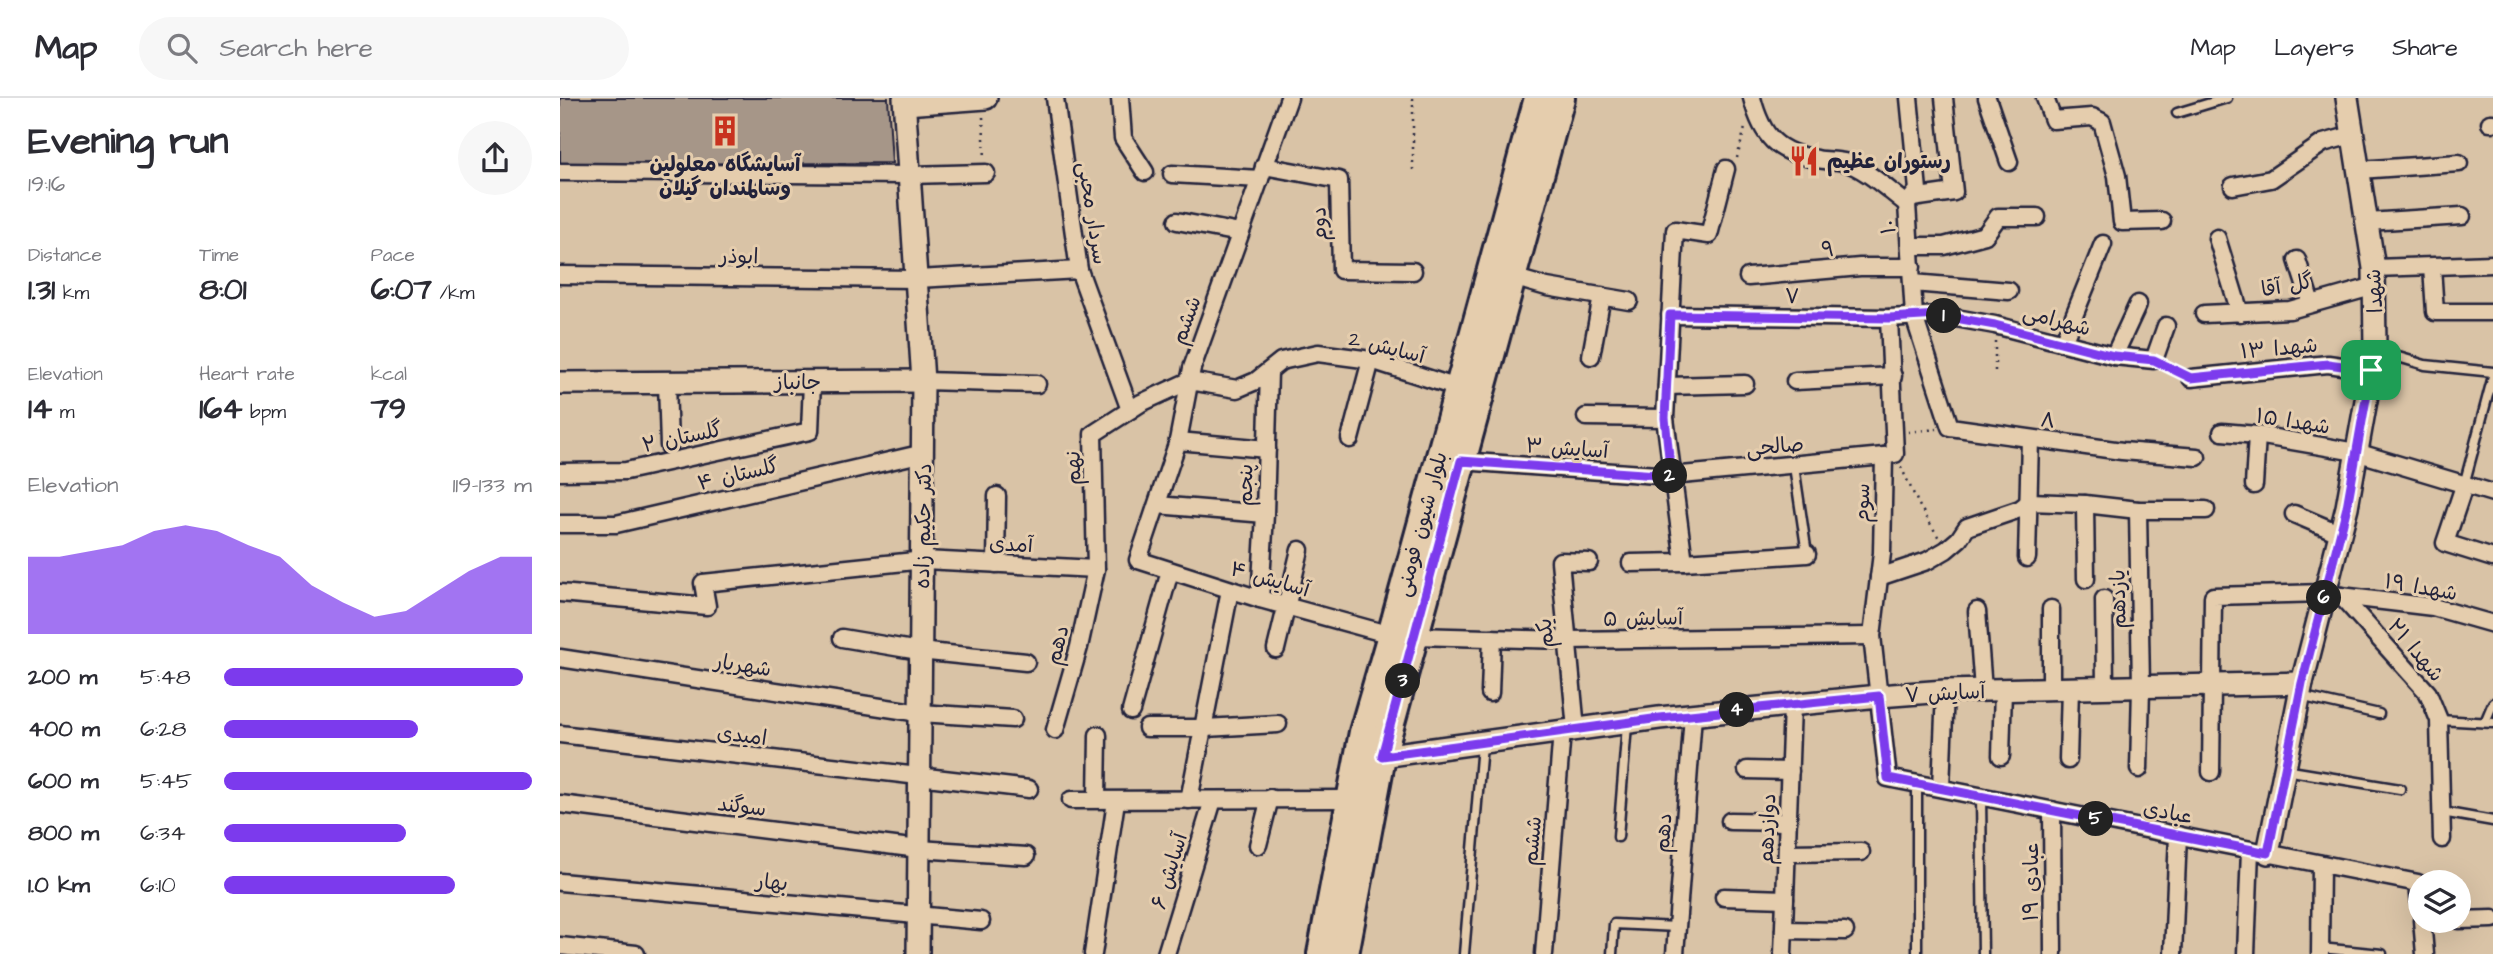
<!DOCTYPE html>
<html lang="en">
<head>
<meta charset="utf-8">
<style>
  :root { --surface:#fff; --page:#f7f7f7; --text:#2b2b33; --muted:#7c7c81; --line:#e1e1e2; --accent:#7c3aed }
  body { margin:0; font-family:"Architects Daughter","Playpen Sans Arabic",sans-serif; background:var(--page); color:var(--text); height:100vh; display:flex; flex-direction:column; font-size:26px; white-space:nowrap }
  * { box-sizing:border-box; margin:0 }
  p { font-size:23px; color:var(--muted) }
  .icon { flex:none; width:38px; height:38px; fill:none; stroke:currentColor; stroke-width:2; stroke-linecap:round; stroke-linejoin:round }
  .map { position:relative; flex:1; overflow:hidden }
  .side { display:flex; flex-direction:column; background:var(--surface); width:560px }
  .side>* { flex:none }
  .fabs { position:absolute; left:1848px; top:772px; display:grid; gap:14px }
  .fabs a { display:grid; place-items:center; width:63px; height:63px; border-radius:50%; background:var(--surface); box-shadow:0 7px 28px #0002; font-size:35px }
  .pin { position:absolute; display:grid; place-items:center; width:60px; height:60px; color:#fff; margin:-30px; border-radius:14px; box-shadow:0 4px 10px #0006 }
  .km { position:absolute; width:35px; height:35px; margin:-18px; border-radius:50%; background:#222; color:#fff; font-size:19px; line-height:35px; text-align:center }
  .round { display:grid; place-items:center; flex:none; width:74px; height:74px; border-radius:37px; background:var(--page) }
  .head { display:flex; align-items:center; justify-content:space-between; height:119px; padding:0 28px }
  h1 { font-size:38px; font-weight:700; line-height:52px }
  .metrics { display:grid; grid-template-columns:repeat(3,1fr); gap:10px; height:119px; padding:7px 28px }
  .metrics div { display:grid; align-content:center }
  .metrics b { font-size:30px; font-weight:700 }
  .metrics small { font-size:19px; font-weight:400 }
  .metrics p { font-size:19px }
  .chart { height:196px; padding:14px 28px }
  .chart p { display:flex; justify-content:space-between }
  .chart svg { width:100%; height:126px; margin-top:7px; fill:var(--accent); opacity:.7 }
  ul { padding:0 28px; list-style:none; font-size:23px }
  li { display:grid; grid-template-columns:112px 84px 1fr; align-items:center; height:52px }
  li i { height:18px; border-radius:9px; background:var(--accent) }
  header { display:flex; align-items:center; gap:42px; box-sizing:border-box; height:98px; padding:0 35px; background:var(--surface); border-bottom:2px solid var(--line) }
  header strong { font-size:33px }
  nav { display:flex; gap:38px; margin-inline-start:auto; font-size:24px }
  .search { width:490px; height:63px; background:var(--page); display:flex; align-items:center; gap:18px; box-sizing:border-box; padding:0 24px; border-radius:38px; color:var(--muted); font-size:26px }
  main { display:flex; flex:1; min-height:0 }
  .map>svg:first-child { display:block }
</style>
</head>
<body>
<header>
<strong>Map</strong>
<div class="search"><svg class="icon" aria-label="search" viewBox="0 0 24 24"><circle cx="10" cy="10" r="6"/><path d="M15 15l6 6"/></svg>Search here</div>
<nav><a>Map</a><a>Layers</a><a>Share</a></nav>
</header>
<main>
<section class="side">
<div class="head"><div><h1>Evening run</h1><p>19:16</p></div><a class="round"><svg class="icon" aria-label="share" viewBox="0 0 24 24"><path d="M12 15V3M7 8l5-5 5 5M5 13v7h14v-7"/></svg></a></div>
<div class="metrics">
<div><p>Distance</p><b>1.31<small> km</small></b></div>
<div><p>Time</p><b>8:01</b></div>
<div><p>Pace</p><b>6:07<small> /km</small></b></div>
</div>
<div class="metrics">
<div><p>Elevation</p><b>14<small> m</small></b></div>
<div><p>Heart rate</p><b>164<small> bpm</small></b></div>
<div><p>kcal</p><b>79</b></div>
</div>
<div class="chart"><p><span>Elevation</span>119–133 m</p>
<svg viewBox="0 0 160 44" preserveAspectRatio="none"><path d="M0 44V17L10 17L20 15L30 13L40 8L50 6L60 8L70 13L80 17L90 27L100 33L110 38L120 36L130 29L140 22L150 17L160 17V44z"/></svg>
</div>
<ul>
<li><b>200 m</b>5:48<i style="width:97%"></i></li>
<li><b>400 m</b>6:28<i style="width:63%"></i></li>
<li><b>600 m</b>5:45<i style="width:100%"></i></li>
<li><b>800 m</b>6:34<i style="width:59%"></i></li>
<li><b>1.0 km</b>6:10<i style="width:75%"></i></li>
</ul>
</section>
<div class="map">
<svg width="1933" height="856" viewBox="0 0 1933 856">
  <rect width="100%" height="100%" fill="#d9c3a6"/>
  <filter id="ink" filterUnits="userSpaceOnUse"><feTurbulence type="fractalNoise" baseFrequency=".0143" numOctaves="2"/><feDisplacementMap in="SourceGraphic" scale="14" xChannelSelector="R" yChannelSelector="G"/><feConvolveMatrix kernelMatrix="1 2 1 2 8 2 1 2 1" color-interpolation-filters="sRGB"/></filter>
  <g filter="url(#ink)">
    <path fill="#a69688" stroke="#22223b" stroke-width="2" d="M0,0H328L332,65L0,66Z"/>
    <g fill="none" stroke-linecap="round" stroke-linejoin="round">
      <g stroke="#22223b" stroke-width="13">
        <g id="service">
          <path d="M1617,15L1667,0"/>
          <path d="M1815,252L1865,267L1933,274"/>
          <path d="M1234,368L1247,456"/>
          <path d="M1904,387L1933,278"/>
          <path d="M1740,598L1819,616"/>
          <path d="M1879,622L1933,625"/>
          <path d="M1925,624L1933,605"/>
          <path d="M1725,672L1840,691"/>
          <path d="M1421,698L1423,856"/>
          <path d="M1882,714L1933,723"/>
          <path d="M1058,739L1067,627"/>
          <path d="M1760,850L1822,856"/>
          <path d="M904,856L922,647"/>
          <path d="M1052,856L1054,826L1117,829"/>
          <path d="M1357,856V685"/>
        </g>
      </g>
      <g stroke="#22223b" stroke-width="21">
        <g id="minor">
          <path d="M495,0L519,172L570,312"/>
          <path d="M560,0L563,40L585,74"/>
          <path d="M729,0L632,270L618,343L578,462L700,501L831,537"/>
          <path d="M1192,0C1202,39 1217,55 1257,61C1266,63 1275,62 1284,64C1307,71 1328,92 1347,106"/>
          <path d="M1349,0L1358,92L1347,106L1354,218L1390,329L1562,353L1637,359"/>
          <path d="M1427,0L1449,64"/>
          <path d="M1485,0L1493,22L1532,19L1542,24L1557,78L1562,124L1602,123"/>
          <path d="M1930,25H1933"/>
          <path d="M704,68L779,82L781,172L853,173"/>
          <path d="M1799,72L1899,65"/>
          <path d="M0,74L349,77L426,75"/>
          <path d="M612,76L700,81"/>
          <path d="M1673,88L1711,81L1763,45L1792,37"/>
          <path d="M1352,100L1394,94L1384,0"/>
          <path d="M617,123L680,135"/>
          <path d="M1807,124L1902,118"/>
          <path d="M1657,140L1680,215"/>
          <path d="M1350,148H1384L1425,137L1438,119H1477"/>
          <path d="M1737,162L1751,205"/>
          <path d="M1872,169L1875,214H1933"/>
          <path d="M1814,170L1933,166"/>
          <path d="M0,177L357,181L519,172"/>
          <path d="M952,179L987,189L1069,203"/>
          <path d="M1188,179L1300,169H1352"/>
          <path d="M1353,185L1449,193"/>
          <path d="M1644,216L1730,212L1815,188"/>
          <path d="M1110,217L1329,220L1379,217L1435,227L1554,258L1594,262L1606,228"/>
          <path d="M1329,220L1335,356L1324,358L1322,455L1312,538L1328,680L1858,785L1860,807"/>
          <path d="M1503,245L1543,146"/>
          <path d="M1031,258L1042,198"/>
          <path d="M1554,258L1578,206"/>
          <path d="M1631,280L1768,266L1810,272"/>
          <path d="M363,283L477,286"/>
          <path d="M1235,283L1333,278"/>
          <path d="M107,284L109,348"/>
          <path d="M1107,288L1185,286"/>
          <path d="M1026,319L1105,320"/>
          <path d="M1662,334L1697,337L1796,354L1933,395"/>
          <path d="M790,341L811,262"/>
          <path d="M618,343L707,351"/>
          <path d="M901,363L1111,378L1324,358"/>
          <path d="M0,374L66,373L250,333L252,284"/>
          <path d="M1694,387L1697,337"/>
          <path d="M1904,388L1885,445L1933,460"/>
          <path d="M1525,406L1526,481"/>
          <path d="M597,407L705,416"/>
          <path d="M1578,412L1581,589L1579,671"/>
          <path d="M1734,416L1781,436"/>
          <path d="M0,426H56L364,355"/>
          <path d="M1467,460L1470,341"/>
          <path d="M1124,464L1105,320L1115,132L1149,137L1166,71"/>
          <path d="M1071,465L1124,464L1247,456"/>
          <path d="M436,466L437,398"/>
          <path d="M1319,479L1367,463L1386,452L1399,441L1407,429L1460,411L1469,404L1525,406L1578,412H1646"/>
          <path d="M0,495L147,508L143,485L364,462L536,471"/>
          <path d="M1781,498L1873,509L1933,526"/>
          <path d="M700,501L705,416L709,273"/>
          <path d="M1544,501L1545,589"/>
          <path d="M1417,513L1423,592"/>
          <path d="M855,538L1007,542L1312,538"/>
          <path d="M282,540L359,553L466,564"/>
          <path d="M716,551L740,452"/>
          <path d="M0,560L360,615L453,621"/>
          <path d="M1491,591V511"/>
          <path d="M930,595L932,540"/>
          <path d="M571,613L610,473"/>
          <path d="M587,630H645L718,626"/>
          <path d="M1016,631L1000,463L1029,464"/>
          <path d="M495,632L519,549L536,471L533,336L581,305L629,283L677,291L696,283L721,263L758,255L811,262L898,290"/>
          <path d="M0,636L469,691"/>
          <path d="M1441,658L1443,592"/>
          <path d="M1508,662L1510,590"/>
          <path d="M1187,672L1230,673"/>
          <path d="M1651,674L1653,498L1765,495L1781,498L1868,595L1879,622L1882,741"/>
          <path d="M1381,690L1385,593"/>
          <path d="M537,701L538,637"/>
          <path d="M511,702L790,701"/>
          <path d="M629,702L670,492"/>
          <path d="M0,706L359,751L466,758"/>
          <path d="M1492,712L1493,856"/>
          <path d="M1170,723L1228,724"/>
          <path d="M698,747L710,700"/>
          <path d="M1227,755L1301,754"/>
          <path d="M0,784L421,823"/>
          <path d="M1164,799L1225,801"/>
          <path d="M1862,822L1865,856"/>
          <path d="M1899,822L1933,821"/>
          <path d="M1224,832L1285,833"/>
          <path d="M0,848L76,856"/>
          <path d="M533,856L556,703"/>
          <path d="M606,856L653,702"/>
          <path d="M984,856L1002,633"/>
          <path d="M1115,856L1133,617"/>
          <path d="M1223,856L1232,607"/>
          <path d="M1613,856L1618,737"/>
          <path d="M1686,856L1690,752"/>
          <path d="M1760,856L1761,766"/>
        </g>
      </g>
      <g stroke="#22223b" stroke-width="26">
        <g id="tertiary">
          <path d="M344,0L363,283L358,856"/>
          <path d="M345,6L426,0"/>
          <path d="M0,285L363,283"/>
          <path d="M822,658L1099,620L1319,598L1385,593L1742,585"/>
          <path d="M1708,755L1742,585L1787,409L1815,252L1814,170L1787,0"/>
        </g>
      </g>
      <g stroke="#22223b" stroke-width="32">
        <g id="primary">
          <path d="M761,856L803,634L831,537L978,0"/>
          <path d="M785,856L822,658L1001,0"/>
        </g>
      </g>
      <g stroke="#22223b" stroke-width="2.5" stroke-dasharray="2 5" stroke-linecap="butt">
        <path d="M853,0V77"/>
        <path d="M423,19L425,61"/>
        <path d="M1177,60L1185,30"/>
        <path d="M1606,268L1619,275"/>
        <path d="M1435,273V241"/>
        <path d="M1348,334L1377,331"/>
        <path d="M1341,369L1359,407L1379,440"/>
      </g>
      <use href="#service" stroke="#e5cdad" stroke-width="8"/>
      <use href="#minor" stroke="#e5cdad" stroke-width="16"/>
      <use href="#tertiary" stroke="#e5cdad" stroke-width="21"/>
      <use href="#primary" stroke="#e5cdad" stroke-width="26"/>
    </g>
  </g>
  <g fill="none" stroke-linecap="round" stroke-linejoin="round" filter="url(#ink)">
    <g stroke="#fff" stroke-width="14">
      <path id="route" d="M1110,217L1329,220L1379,217L1435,227L1554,258L1594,262L1631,280L1768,266L1811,272L1787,409L1742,585L1708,755L1328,680L1319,598L1100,620L822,658L901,363L1111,378L1105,320Z"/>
    </g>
    <use href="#route" stroke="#7c3aed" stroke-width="9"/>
  </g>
  <defs>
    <g id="building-bare" transform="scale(2.415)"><path d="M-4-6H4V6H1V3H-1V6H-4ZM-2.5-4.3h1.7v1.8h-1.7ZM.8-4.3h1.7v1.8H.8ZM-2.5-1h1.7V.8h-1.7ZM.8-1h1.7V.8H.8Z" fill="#c8321e" stroke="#e5cdad" stroke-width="2.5" paint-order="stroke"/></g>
    <g id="restaurant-bare" transform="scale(2.415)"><path d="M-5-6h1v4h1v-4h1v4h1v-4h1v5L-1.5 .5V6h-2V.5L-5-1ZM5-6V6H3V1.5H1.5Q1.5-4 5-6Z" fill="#c8321e" stroke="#e5cdad" stroke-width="2.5" paint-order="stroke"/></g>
  </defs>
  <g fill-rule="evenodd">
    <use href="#building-bare" x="165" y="33"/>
    <use href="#restaurant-bare" x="1244" y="63"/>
  </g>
  <g text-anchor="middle" stroke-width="6" stroke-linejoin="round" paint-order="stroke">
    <g font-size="21" font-weight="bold" fill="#22223b" stroke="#e5cdad" text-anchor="start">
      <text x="1267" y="70">رستوران عظیم</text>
      <text x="165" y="73" text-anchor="middle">آسایشگاه معلولین<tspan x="165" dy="24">وسالمندان گیلان</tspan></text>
    </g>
    <g font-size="21" fill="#22223b" stroke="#e5cdad">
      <text transform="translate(533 115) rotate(81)" y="7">سردار محبی</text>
      <text transform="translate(759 126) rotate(-92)" y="7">دوم</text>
      <text transform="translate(1328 129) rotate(-94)" y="7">۱۰</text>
      <text transform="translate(1268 151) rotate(-5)" y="7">۹</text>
      <text transform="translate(179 158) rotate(1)" y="7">ابوذر</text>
      <text transform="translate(1727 187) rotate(-10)" y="7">گل آقا</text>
      <text transform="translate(1814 193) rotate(-93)" y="7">شهدا</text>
      <text transform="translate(1232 198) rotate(1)" y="7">۷</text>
      <text transform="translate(626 222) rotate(-70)" y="7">ششم</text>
      <text transform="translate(1497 222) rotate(15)" y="7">شهرامی</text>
      <text transform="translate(827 249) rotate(14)" y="7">آسایش 2</text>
      <text transform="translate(1719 250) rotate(-5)" y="7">شهدا ۱۳</text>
      <text x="238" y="291">جانباز</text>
      <text transform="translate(1488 322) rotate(7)" y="7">۸</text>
      <text transform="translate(1733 323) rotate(9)" y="7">شهدا ۱۵</text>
      <text transform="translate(122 339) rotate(-12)" y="7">گلستان ۲</text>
      <text transform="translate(1215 348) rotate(-5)" y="7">صالحی</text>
      <text transform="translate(1007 350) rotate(4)" y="7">آسایش ۳</text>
      <text transform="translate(513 370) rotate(-91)" y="7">نهم</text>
      <text transform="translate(178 376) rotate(-13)" y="7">گلستان ۴</text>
      <text transform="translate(685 387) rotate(-89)" y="7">پنجم</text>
      <text transform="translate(1302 405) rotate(-89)" y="7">سوم</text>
      <text transform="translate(861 426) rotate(-75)" y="7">بلوار شیون فومنی</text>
      <text transform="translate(363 428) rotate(-89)" y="7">دکتر حکیم زاده</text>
      <text transform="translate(451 446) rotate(3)" y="7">آمدی</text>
      <text transform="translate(710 481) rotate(16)" y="7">آسایش ۴</text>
      <text transform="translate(1861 489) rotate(10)" y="7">شهدا ۱۹</text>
      <text transform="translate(1558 501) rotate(-91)" y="7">یازدهم</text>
      <text transform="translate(1083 520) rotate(-1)" y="7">آسایش ۵</text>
      <text transform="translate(985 535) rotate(-95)" y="7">یکم</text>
      <text transform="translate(497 547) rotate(-76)" y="7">دهم</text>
      <text transform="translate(1856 552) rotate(50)" y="7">شهدا ۲۱</text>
      <text transform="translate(183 567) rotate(9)" y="7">شهریار</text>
      <text transform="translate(1385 595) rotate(-3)" y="7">آسایش ۷</text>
      <text transform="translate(182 637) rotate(7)" y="7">امیدی</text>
      <text transform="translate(182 708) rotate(7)" y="7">سوگند</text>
      <text transform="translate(1608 714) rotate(11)" y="7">عبادی</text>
      <text transform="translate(1207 731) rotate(-88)" y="7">دوازدهم</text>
      <text transform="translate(1103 735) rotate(-86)" y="7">دهم</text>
      <text transform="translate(972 743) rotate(-85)" y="7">ششم</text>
      <text transform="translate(609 773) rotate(-73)" y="7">آسایش ۶</text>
      <text transform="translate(212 784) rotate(5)" y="7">بهار</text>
      <text transform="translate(1471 784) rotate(-90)" y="7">عبادی ۱۹</text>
    </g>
  </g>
</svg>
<div class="fabs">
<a><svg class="icon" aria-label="layers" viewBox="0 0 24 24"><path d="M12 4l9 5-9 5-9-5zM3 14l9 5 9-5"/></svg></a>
</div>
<div class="pin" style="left:1811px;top:272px;background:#1e9e55"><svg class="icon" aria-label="arrive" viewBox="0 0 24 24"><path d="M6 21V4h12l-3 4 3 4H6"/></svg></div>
<b class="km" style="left:1384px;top:218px">1</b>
<b class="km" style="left:1110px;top:378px">2</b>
<b class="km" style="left:843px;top:583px">3</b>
<b class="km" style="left:1177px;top:612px">4</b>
<b class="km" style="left:1536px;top:721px">5</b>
<b class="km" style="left:1764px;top:500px">6</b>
</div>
</main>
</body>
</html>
